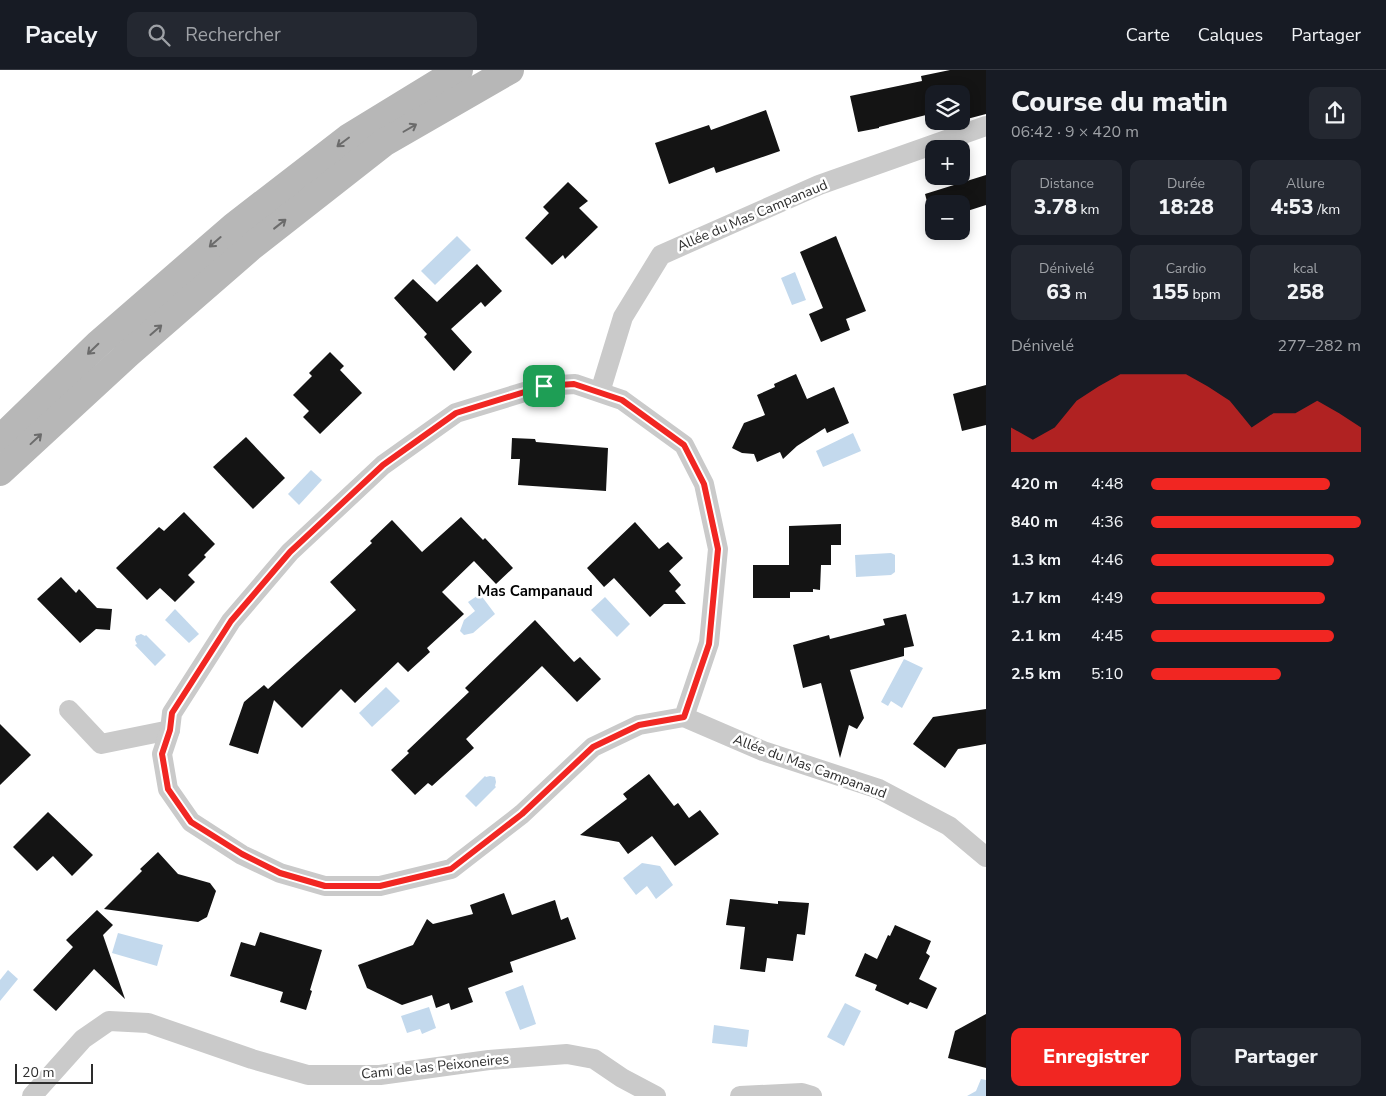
<!DOCTYPE html>
<html lang="fr">
<head>
<meta charset="utf-8">
<style>
  :root { --surface:#171b24; --page:#242831; --text:#f1f3f6; --muted:#9ea1a6; --line:#363941; --accent:#f12622 }
  body { margin:0; font-family:"Nunito Sans",sans-serif; background:var(--page); color:var(--text); height:100vh; display:flex; flex-direction:column; font-size:19px; white-space:nowrap }
  * { box-sizing:border-box; margin:0 }
  p { font-size:16px; color:var(--muted) }
  .icon { flex:none; width:28px; height:28px; fill:none; stroke:currentColor; stroke-width:2; stroke-linecap:round; stroke-linejoin:round }
  .map { position:relative; flex:1; overflow:hidden }
  .drawer { display:flex; flex-direction:column; background:var(--surface); width:400px }
  .drawer>* { flex:none }
  .tools { position:absolute; left:925px; top:15px; display:grid; gap:10px }
  .tools a { display:grid; place-items:center; width:45px; height:45px; border-radius:10px; background:var(--surface); box-shadow:0 2px 12px #0003; font-size:25px }
  .scale { position:absolute; left:15px; bottom:12px; width:78px; box-sizing:border-box; padding-left:5px; border:2px solid #2d2d2d; border-top:0; font-size:14px; line-height:18px; white-space:nowrap; color:#2d2d2d; -webkit-text-stroke:4px #fff; paint-order:stroke }
  .pin { position:absolute; display:grid; place-items:center; width:42px; height:42px; color:#fff; margin:-21px; border-radius:10px; box-shadow:0 2px 8px #0006 }
  .round { display:grid; place-items:center; flex:none; width:52px; height:52px; border-radius:10px; background:var(--page) }
  .overview { display:flex; align-items:center; justify-content:space-between; height:85px; padding:0 25px }
  h1 { font-size:28px; font-weight:800; line-height:38px }
  .stats { display:grid; grid-template-columns:repeat(3,1fr); gap:8px; height:85px; padding:5px 25px }
  .stats div { display:grid; align-content:center; border-radius:10px; background:var(--page); text-align:center }
  .stats b { font-size:21px; font-weight:800 }
  .stats small { font-size:14px; font-weight:400 }
  .stats p { font-size:14px }
  .chart { height:140px; padding:10px 25px }
  .chart p { display:flex; justify-content:space-between }
  .chart svg { width:100%; height:90px; margin-top:5px; fill:var(--accent); opacity:.7 }
  .action { display:flex; gap:10px; margin-top:auto; padding:10px 25px }
  .action a { flex:1; height:58px; border-radius:10px; background:var(--accent); color:#fff; font-size:20px; font-weight:800; line-height:58px; text-align:center }
  .action a+a { background:var(--page); color:var(--text) }
  ul { padding:0 25px; list-style:none; font-size:16px }
  li { display:grid; grid-template-columns:80px 60px 1fr; align-items:center; height:38px }
  li i { height:12px; border-radius:6px; background:var(--accent) }
  header { display:flex; align-items:center; gap:30px; box-sizing:border-box; height:70px; padding:0 25px; background:var(--surface); border-bottom:1px solid var(--line) }
  header strong { font-size:24px }
  nav { display:flex; gap:28px; margin-inline-start:auto; font-size:18px }
  .search { width:350px; height:45px; background:var(--page); display:flex; align-items:center; gap:12px; box-sizing:border-box; padding:0 18px; border-radius:10px; color:var(--muted); font-size:19px }
  main { display:flex; flex:1; min-height:0 }
  .map>svg:first-child { display:block }
</style>
</head>
<body>
<header>
<strong>Pacely</strong>
<div class="search"><svg class="icon" aria-label="search" viewBox="0 0 24 24"><circle cx="10" cy="10" r="6"/><path d="M15 15l6 6"/></svg>Rechercher</div>
<nav><a>Carte</a><a>Calques</a><a>Partager</a></nav>
</header>
<main>
<div class="map">
<svg width="986" height="1026" viewBox="0 0 986 1026">
  <rect width="100%" height="100%" fill="#fff"/>
  <g fill="#c3d9ed">
    <path d="M457,166L471,180L435,215L421,201Z"/>
    <path d="M795,202L806,230L792,235L781,208Z"/>
    <path d="M853,363L861,381L823,397L816,381Z"/>
    <path d="M311,400L322,410L299,435L288,424Z"/>
    <path d="M891,483L895,485V502L891,505L856,507L855,485Z"/>
    <path d="M480,524L495,544L473,563L464,565L460,561L464,550L475,541L468,532Z"/>
    <path d="M605,527L630,554L617,567L591,540Z"/>
    <path d="M175,539L199,564L189,573L165,550Z"/>
    <path d="M141,564L145,566L146,565L166,585L155,596L135,575L137,574L135,570L136,566Z"/>
    <path d="M904,589L923,598L902,638L891,631L888,636L881,632Z"/>
    <path d="M386,617L400,631L372,657L359,643Z"/>
    <path d="M485,706L486,707L490,706L495,707L496,712L495,716L496,717L476,737L465,726Z"/>
    <path d="M642,793L660,796L673,815L656,829L647,816L636,825L623,808Z"/>
    <path d="M118,863L163,875L157,896L112,883Z"/>
    <path d="M8,900L18,909L0,931V910Z"/>
    <path d="M523,915L536,954L520,960L505,922Z"/>
    <path d="M845,933L861,941L844,976L827,967Z"/>
    <path d="M429,937L436,958L422,964L420,959L407,963L401,946Z"/>
    <path d="M714,955L749,960L747,977L712,973Z"/>
    <path d="M981,1009L986,1010V1026H967L976,1021Z"/>
  </g>
  <g fill="#141414">
    <path d="M950,0H986V44L967,49L964,39L961,40V24H934V46L926,48V45L879,57V58L858,62L850,26L922,11L921,6Z"/>
    <path d="M766,40L780,81L716,103L714,97L669,114L655,73L709,55L711,60Z"/>
    <path d="M986,105V135L961,143V134H934V150L932,151L925,124Z"/>
    <path d="M568,112L588,131L579,138L598,157L565,189L563,185L552,195L525,168L549,143L543,137Z"/>
    <path d="M836,166L866,241L846,249L850,260L821,272L809,244L823,238L800,182Z"/>
    <path d="M477,194L502,221L485,237L481,232L451,259L472,282L454,301L424,267L427,264L394,228L413,209L437,232Z"/>
    <path d="M330,282L344,296L340,300L362,323L320,364L303,347L309,341L293,325L312,306L309,303Z"/>
    <path d="M796,304L807,329L834,317L849,353L827,363L825,358L797,376L783,389L780,382L757,392L754,384L742,383L732,378L744,353L765,345L757,325L775,317L774,314Z"/>
    <path d="M986,315V355L962,361L953,324Z"/>
    <path d="M246,367L285,408L253,439L213,397Z"/>
    <path d="M512,368L535,369L536,372L608,378L606,421L518,415L520,389H511Z"/>
    <path d="M184,442L215,474L204,485L206,487L188,505L195,512L175,532L160,518L147,530L116,498L159,457L164,461Z"/>
    <path d="M461,447L483,470L485,468L513,498L496,514L474,491L442,522L464,544L427,578L430,582L408,602L398,592L355,633L341,619L302,658L274,630L258,684L229,675L244,632L264,615L268,619L356,540L330,512L372,473L370,471L392,450L422,482Z"/>
    <path d="M635,452L659,479L668,472L683,488L669,501L681,515L675,521L686,534H664L650,547L614,508L604,517L587,498Z"/>
    <path d="M841,454V475H831V495H821L820,520L813,519V522H790V528H753V495H789V456Z"/>
    <path d="M61,507L76,523L79,519L97,538L112,539L110,560L96,559L80,573L37,529Z"/>
    <path d="M906,544L914,576L904,578V586L850,600L864,648L857,659L849,655L840,688L821,613L803,618L793,575L829,565L830,569L885,555L883,549Z"/>
    <path d="M535,550L574,592L580,587L601,609L577,632L542,596L466,669L474,678L432,716L428,713L415,725L391,700L409,683L407,681L469,622L465,618Z"/>
    <path d="M986,639V674L958,679L945,698L913,674L933,647Z"/>
    <path d="M0,654L31,685L0,715Z"/>
    <path d="M649,704L674,736L678,733L689,748L700,740L719,764L675,796L652,766L628,784L619,772L580,765L627,729L623,724Z"/>
    <path d="M48,742L93,785L72,806L53,786L37,801L13,777Z"/>
    <path d="M158,782L178,804L210,813L216,821L207,847L198,852L104,839L142,801L140,799Z"/>
    <path d="M504,823L512,845L555,830L561,850L568,847L576,869L510,892L513,902L468,918L473,932L451,940L449,933L436,938L432,925L402,935L367,918L358,895L413,875L427,849L433,854L473,844L470,835Z"/>
    <path d="M730,829L778,834V831L809,833L805,865L797,864L793,891L767,888L765,902L740,899L745,857L726,855Z"/>
    <path d="M97,840L113,855L103,865L125,929L94,899L56,941L33,920L73,877L66,870Z"/>
    <path d="M895,855L931,871L926,883L930,886L919,909L937,918L927,939L910,932L908,935L875,920L877,915L855,906L865,883L877,889L888,865L890,866Z"/>
    <path d="M260,862L322,880L310,920L312,921L306,940L280,932L283,922L230,906L241,872L255,876Z"/>
    <path d="M986,944V998L948,988L955,961Z"/>
  </g>
  <g fill="none" stroke-linecap="round" stroke-linejoin="round">
    <g stroke="#cacaca" stroke-width="20">
      <path d="M600,322L623,247L661,185L819,115L986,56"/>
      <path d="M69,640L101,674L170,660"/>
      <path d="M684,647L709,573L718,479L704,414L684,375L622,330L575,314L544,316L456,343L383,395L290,482L231,551L172,643L170,660L162,684L168,719L191,752L242,785L280,803L325,816H380L451,799L522,744L593,677L639,655L684,647L763,681L879,719L949,756L986,787"/>
      <path d="M32,1026L83,969L109,951L148,953L252,989L308,1005H380L489,990L567,984L594,989L622,1008L656,1026"/>
      <path d="M740,1026L802,1023L812,1026"/>
    </g>
    <g stroke="#b7b7b7" stroke-width="28">
      <path d="M0,369L98,274L234,156L348,68L459,0"/>
      <path d="M0,402L128,284L251,177L385,72L510,0"/>
    </g>
  </g>
  <defs><path id="oneway-shaft" d="M-6 0H5M1.5-3L5.5 0L1.5 3" fill="none" stroke-width="1.6" stroke-linecap="round" stroke-linejoin="round" transform="scale(1.25)"/></defs>
  <g stroke="#6b6b6b">
    <use href="#oneway-shaft" transform="translate(410 58) rotate(-30)"/>
    <use href="#oneway-shaft" transform="translate(343 72) rotate(143)"/>
    <use href="#oneway-shaft" transform="translate(280 154) rotate(-38)"/>
    <use href="#oneway-shaft" transform="translate(215 172) rotate(139)"/>
    <use href="#oneway-shaft" transform="translate(156 260) rotate(-41)"/>
    <use href="#oneway-shaft" transform="translate(93 279) rotate(136)"/>
    <use href="#oneway-shaft" transform="translate(36 369) rotate(-43)"/>
  </g>
  <g fill="none" stroke-linecap="round" stroke-linejoin="round">
    <g stroke="#fff" stroke-width="10">
      <path id="route" d="M574,314L622,330L684,375L704,414L718,479L709,574L684,647L639,655L593,677L522,744L451,799L380,816H325L280,803L242,784L191,752L168,719L162,684L170,660L172,643L231,551L290,482L383,395L456,343L544,316Z"/>
    </g>
    <use href="#route" stroke="#f12622" stroke-width="6"/>
  </g>
  <g text-anchor="middle" stroke-width="5" stroke-linejoin="round" paint-order="stroke">
    <g font-size="14" fill="#2d2d2d" stroke="#fff">
      <text transform="translate(752 145) rotate(-23)" y="5">Allée du Mas Campanaud</text>
      <text transform="translate(810 696) rotate(20)" y="5">Allée du Mas Campanaud</text>
      <text transform="translate(435 996) rotate(-6)" y="5">Cami de las Peixoneires</text>
    </g>
    <g font-size="15" font-weight="bold" fill="#000" stroke="#fff">
      <text x="535" y="526">Mas Campanaud</text>
    </g>
  </g>
</svg>
<div class="tools">
<a><svg class="icon" aria-label="layers" viewBox="0 0 24 24"><path d="M12 4l9 5-9 5-9-5zM3 14l9 5 9-5"/></svg></a>
<a>+</a>
<a>−</a>
</div>
<div class="scale">20 m</div>
<div class="pin" style="left:544px;top:316px;background:#1e9e55"><svg class="icon" aria-label="arrive" viewBox="0 0 24 24"><path d="M6 21V4h12l-3 4 3 4H6"/></svg></div>
</div>
<section class="drawer">
<div class="overview"><div><h1>Course du matin</h1><p>06:42 · 9 × 420 m</p></div><a class="round"><svg class="icon" aria-label="share" viewBox="0 0 24 24"><path d="M12 15V3M7 8l5-5 5 5M5 13v7h14v-7"/></svg></a></div>
<div class="stats">
<div><p>Distance</p><b>3.78<small> km</small></b></div>
<div><p>Durée</p><b>18:28</b></div>
<div><p>Allure</p><b>4:53<small> /km</small></b></div>
</div>
<div class="stats">
<div><p>Dénivelé</p><b>63<small> m</small></b></div>
<div><p>Cardio</p><b>155<small> bpm</small></b></div>
<div><p>kcal</p><b>258</b></div>
</div>
<div class="chart"><p><span>Dénivelé</span>277–282 m</p>
<svg viewBox="0 0 160 44" preserveAspectRatio="none"><path d="M0 44V32L10 38L20 32L30 19L40 12L50 6L60 6L70 6L80 6L90 12L100 19L110 32L120 25L130 25L140 19L150 25L160 32V44z"/></svg>
</div>
<ul>
<li><b>420 m</b>4:48<i style="width:85%"></i></li>
<li><b>840 m</b>4:36<i style="width:100%"></i></li>
<li><b>1.3 km</b>4:46<i style="width:87%"></i></li>
<li><b>1.7 km</b>4:49<i style="width:83%"></i></li>
<li><b>2.1 km</b>4:45<i style="width:87%"></i></li>
<li><b>2.5 km</b>5:10<i style="width:62%"></i></li>
</ul>
<div class="action"><a>Enregistrer</a><a>Partager</a></div>
</section>
</main>
</body>
</html>
